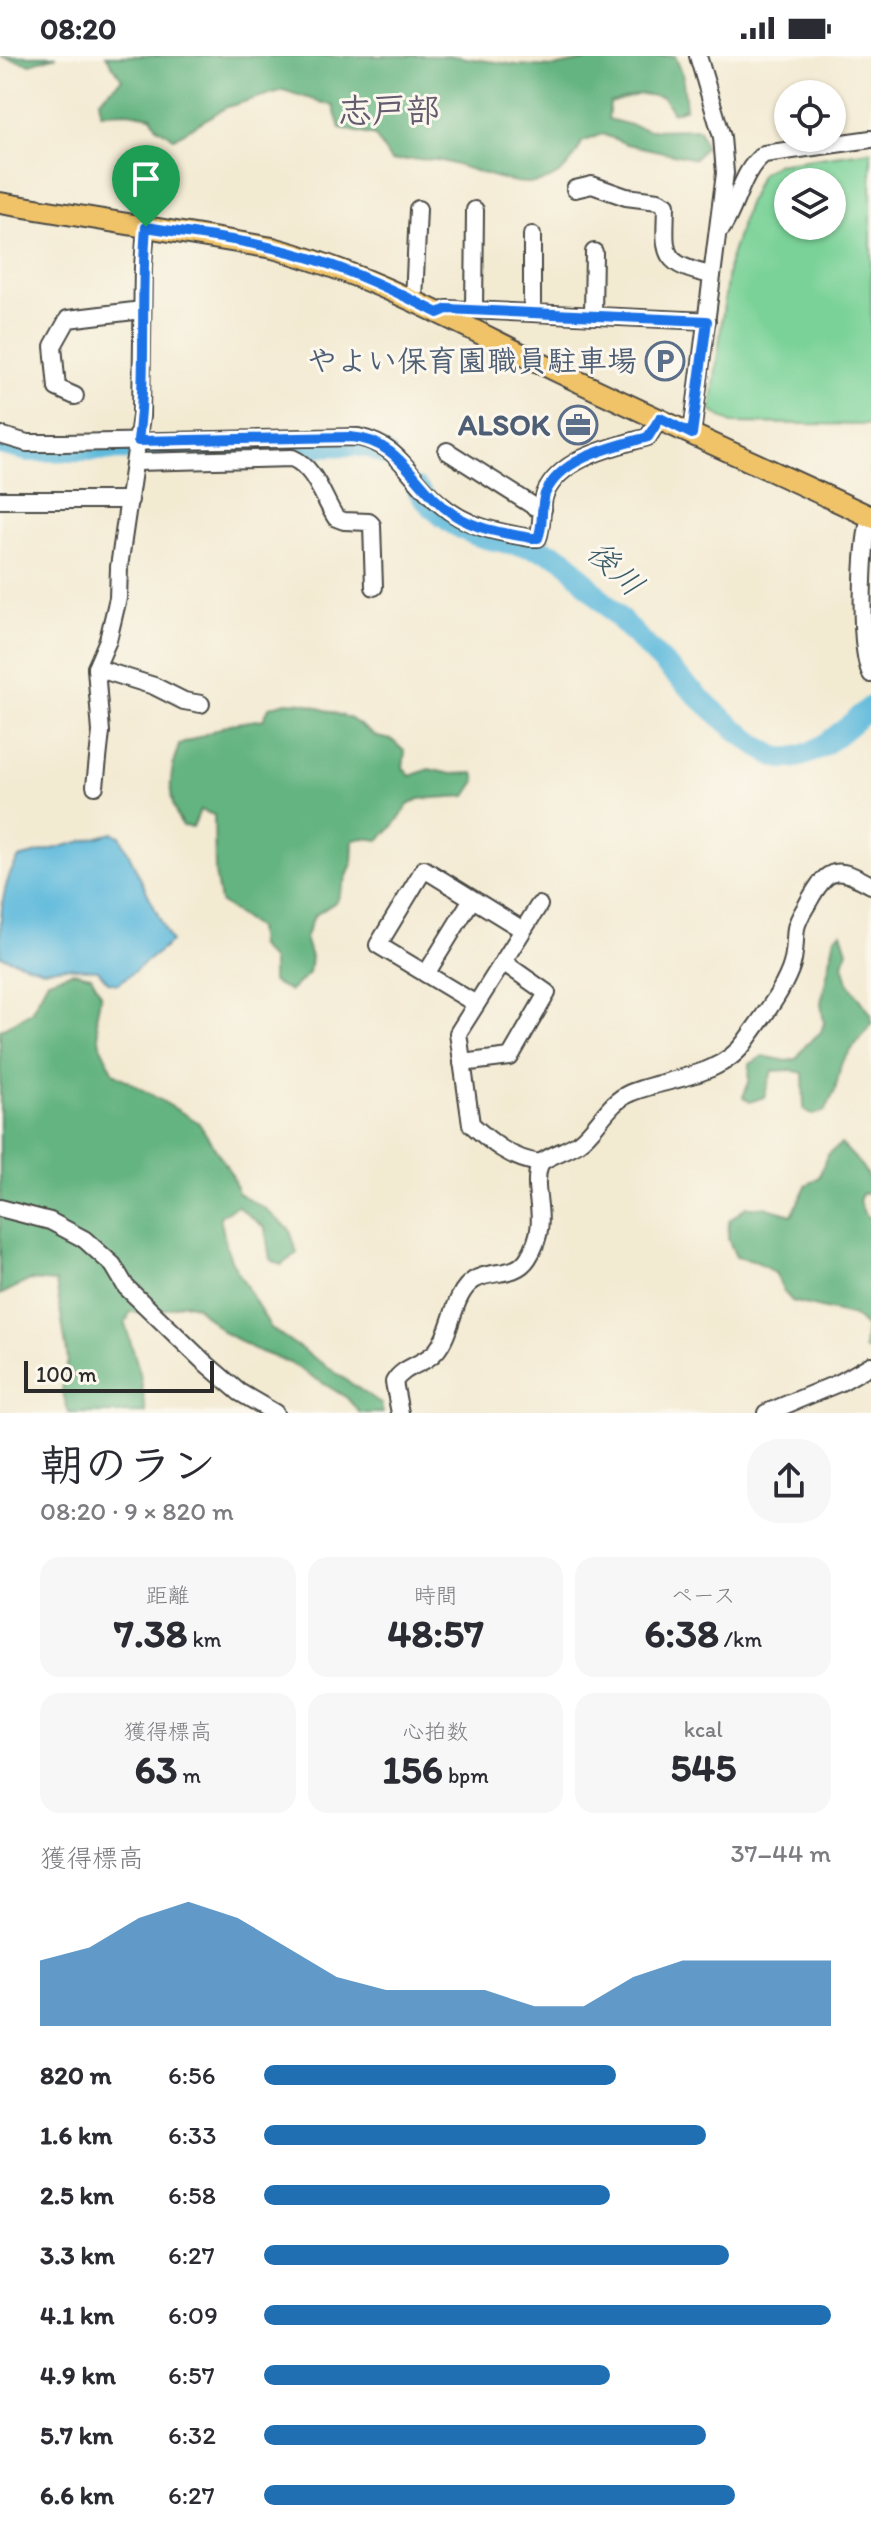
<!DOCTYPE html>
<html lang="ja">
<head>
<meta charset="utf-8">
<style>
  :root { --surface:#fff; --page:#f7f7f7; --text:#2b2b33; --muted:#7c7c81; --accent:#1f6fb2 }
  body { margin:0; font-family:Itim,"Klee One",sans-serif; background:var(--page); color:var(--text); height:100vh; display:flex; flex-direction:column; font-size:30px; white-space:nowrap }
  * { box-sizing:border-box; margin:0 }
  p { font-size:26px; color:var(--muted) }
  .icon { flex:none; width:44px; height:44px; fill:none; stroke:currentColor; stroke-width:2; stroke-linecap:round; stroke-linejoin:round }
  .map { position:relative; height:1357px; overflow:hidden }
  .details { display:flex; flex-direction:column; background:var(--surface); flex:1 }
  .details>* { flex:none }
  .fabs { position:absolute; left:774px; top:24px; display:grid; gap:16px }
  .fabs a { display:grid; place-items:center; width:72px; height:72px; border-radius:50%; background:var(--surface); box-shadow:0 2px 6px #0004; font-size:40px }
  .scale { position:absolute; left:24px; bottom:20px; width:190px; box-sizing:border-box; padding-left:8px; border:4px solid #2b2b2b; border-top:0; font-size:22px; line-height:28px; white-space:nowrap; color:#2b2b2b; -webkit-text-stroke:6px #fbf7ec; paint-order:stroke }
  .pin { position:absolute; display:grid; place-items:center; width:68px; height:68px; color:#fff; margin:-82px -34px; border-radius:50% 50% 50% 0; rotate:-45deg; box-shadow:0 0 8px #0007 }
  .pin .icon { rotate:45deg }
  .round { display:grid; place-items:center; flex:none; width:84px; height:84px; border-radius:32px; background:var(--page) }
  .overview { display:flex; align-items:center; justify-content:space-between; height:136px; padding:0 40px }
  h1 { font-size:44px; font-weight:700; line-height:60px }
  .stats { display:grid; grid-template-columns:repeat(3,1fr); gap:12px; height:136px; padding:8px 40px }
  .stats div { display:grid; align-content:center; border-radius:20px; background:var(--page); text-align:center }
  .stats b { font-size:40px; font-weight:700 }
  .stats small { font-size:22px; font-weight:400 }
  .stats p { font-size:22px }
  .chart { height:224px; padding:16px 40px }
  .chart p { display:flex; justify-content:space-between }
  .chart svg { width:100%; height:144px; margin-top:8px; fill:var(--accent); opacity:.7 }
  ul { padding:0 40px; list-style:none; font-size:26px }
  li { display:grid; grid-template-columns:128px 96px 1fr; align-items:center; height:60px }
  li i { height:20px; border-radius:10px; background:var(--accent) }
  .status { display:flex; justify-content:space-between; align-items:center; height:56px; padding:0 40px; background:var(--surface); direction:ltr }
  .status svg { height:22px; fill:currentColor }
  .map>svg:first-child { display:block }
</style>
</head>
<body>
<div class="status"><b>08:20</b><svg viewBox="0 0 49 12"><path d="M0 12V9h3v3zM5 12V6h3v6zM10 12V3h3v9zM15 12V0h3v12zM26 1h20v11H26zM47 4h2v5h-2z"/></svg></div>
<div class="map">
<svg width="871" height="1357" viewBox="0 0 871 1357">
  <rect width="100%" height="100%" fill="#fbf7ec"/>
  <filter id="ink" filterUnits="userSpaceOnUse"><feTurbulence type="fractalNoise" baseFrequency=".0125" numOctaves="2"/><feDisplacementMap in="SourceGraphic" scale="16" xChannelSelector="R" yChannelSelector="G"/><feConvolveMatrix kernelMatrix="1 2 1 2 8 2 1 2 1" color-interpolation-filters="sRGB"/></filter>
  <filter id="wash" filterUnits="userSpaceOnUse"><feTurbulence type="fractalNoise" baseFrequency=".006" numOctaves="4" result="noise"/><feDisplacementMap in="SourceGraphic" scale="32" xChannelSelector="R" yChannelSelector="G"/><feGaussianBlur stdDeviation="1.8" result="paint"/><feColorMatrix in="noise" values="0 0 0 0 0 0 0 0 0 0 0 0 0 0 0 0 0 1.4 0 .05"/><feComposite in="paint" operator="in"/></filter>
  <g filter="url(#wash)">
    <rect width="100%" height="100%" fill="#f3ead2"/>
    <path fill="#7ad298" stroke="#527e62" stroke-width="2" fill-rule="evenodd" d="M871,95V369L732,367L711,355L729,207L747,150L760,119L776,108ZM788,126H832V170H788Z"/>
    <g fill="#63b480" stroke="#477056" stroke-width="2">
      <path d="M0,0H57L30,8Z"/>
      <path d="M106,0H452L517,9L554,11L606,0H675L682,16L686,52L673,57L663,41L640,38L610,47L608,63L650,74L699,73L705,91L695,103L627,88L602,78L582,86C552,156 496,118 442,105C427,101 407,104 391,105L375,80L340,72L333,50L283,34L227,51L174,82L157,71L151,60L128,56L101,57L99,44L122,23Z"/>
      <path d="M286,646L305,647L351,663L377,681L392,684L405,696L403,712L410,720L429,713L451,718L474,717L476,725L466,740L419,743L408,749L395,768L379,784L363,782L353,784L352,808L337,845L314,860L305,882L311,901L309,917L290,935L272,926V905L259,891L257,872L220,846L215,817L214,759L200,754L193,771L182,770C166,743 169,718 179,689L230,668L264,663L269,651Z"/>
      <path d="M841,876L847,895L843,908L848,926L871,958V968L841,1008L835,1035L825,1055L812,1059L804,1054L803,1017L790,1014L772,1015L764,1041L750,1046L743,1041L749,1026L750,1008L763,1000L787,1005L796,1003L806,989L821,976L824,967L821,947L835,881Z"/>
      <path d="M73,916L91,920L101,938L96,962L100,989L114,1017L198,1066L232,1119L238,1137L264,1152L290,1174L297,1197L281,1209L270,1203L265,1172L237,1150L220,1160L226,1190L232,1206L271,1272L381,1348L383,1357H360L347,1342L290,1307L256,1294L223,1276L196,1250L184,1247L158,1256H130L125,1268L140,1317L146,1357H69L62,1334L68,1304L56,1226L30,1224L0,1239V974L31,956L48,924Z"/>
      <path d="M841,1088C855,1103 871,1115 871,1137L862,1138L859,1145L864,1157L871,1163V1296L864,1293L866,1272L854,1260L792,1245L784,1236L776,1218L757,1206L736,1201L728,1183L729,1165L746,1151H764L792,1159L806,1130L819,1121L827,1099Z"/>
    </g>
    <path fill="#5ebadc" stroke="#447284" stroke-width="2" d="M113,777L120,780L171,886L118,928L108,926L98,914L64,911L43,914L0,900C0,867 0,828 19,802Z"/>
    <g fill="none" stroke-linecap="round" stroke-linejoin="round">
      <g stroke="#5ebadc" stroke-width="22">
        <path d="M0,388L29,395L354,389L373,392L386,399"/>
        <path d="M417,433C437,461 465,479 499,485C523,490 544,492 565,504C596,539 746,699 782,702C815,706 847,669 871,651"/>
      </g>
    </g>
  </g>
  <g filter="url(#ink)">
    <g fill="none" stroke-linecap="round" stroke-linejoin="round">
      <g stroke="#494844" stroke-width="20">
        <g id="minor">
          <path d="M575,133L592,129L626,141L658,145L666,149C665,197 659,208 712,219"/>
          <path d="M722,172C738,148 741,115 764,98L871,83"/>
          <path d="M414,245L418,153"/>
          <path d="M474,254L475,154"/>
          <path d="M532,256V179"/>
          <path d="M438,257L447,253L707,265"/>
          <path d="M593,258L594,196"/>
          <path d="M75,340L57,332L53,290L68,263L142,254"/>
          <path d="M692,378L725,117L722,81L698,0"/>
          <path d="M0,379L27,387H63L358,381C403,391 407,421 439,447C466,471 497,476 531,482H538C543,468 540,452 545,438C561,401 613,391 648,381L660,362"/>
          <path d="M447,395L535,451L543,453"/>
          <path d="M136,406L292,402C316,412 323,443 336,462L344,465L369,466L372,469L374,531"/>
          <path d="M0,444H130"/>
          <path d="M870,461C862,492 858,590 871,618"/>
          <path d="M96,612L154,630L184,645L201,648"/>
          <path d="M95,730L101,676L96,612L108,584L118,542L119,511L141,360L143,211L146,171"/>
          <path d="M539,849L458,977L471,1068C492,1087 511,1103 540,1107"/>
          <path d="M426,918L472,843"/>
          <path d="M476,948L378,889L424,813L523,874"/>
          <path d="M462,1007L510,1001L547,937L503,906"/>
          <path d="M0,1152L50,1165L84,1183L113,1209L126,1231L203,1305L239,1336L275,1357"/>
          <path d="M400,1357L394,1326C404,1309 425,1309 437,1294C453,1275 452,1238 474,1224C492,1213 515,1222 528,1202C553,1162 529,1140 540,1107C552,1098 566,1095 578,1087C598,1073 607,1047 630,1037C666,1022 721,1021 745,986C761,963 780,940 790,914C796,900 794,886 796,872C798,862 805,853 809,845C829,809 838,811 871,829"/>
          <path d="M766,1357L841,1326L871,1309"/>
        </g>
      </g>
      <g stroke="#494844" stroke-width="24">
        <path id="major" d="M0,147L273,192C369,218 456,266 546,310C653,362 763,410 871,461"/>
      </g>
      <use href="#minor" stroke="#fff" stroke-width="16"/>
      <use href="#major" stroke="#f0c369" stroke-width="20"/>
    </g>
  </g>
  <g fill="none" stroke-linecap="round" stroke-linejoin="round" filter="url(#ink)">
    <g stroke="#fff" stroke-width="16">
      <path id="route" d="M146,171C188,178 232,182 273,192C331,205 386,230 438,257L447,253L707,265L692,378L660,362L648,381C613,391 561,401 545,438C540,452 544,468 538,482H531C504,477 477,474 453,458C415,433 402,384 350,381L138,385C147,314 140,242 146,171Z"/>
    </g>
    <use href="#route" stroke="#1a73e8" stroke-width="10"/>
  </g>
  <defs>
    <g id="parking-ring" transform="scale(2)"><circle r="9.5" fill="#fbf7ec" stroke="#5c6f8a" stroke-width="1.5"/><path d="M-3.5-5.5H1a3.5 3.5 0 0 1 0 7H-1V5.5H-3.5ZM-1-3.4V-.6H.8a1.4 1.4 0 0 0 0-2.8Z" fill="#5c6f8a"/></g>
    <g id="office-ring" transform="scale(2)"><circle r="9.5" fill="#fbf7ec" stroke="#5c6f8a" stroke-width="1.5"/><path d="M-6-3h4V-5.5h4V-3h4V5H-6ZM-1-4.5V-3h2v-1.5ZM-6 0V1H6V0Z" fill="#5c6f8a"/></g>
  </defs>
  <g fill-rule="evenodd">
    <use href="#parking-ring" x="665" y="305"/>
    <use href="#office-ring" x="578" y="369"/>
  </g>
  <g text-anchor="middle" stroke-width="6" stroke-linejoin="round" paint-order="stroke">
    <g font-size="30" font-weight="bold" fill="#4e5e75" stroke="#fbf7ec" text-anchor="end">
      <text x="637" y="315">やよい保育園職員駐車場</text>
      <text x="550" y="379">ALSOK</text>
    </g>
    <g font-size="32" font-style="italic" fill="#3d5d69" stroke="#fbf7ec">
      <text transform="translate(616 512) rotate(44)" y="11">後川</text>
    </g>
    <g font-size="34" font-weight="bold" fill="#625c6e" stroke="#fbf7ec">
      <text x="389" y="66">志戸部</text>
    </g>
  </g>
</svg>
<div class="fabs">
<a><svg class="icon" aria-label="locate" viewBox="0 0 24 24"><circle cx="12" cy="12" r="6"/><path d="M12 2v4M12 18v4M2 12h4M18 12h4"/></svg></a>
<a><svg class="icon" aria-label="layers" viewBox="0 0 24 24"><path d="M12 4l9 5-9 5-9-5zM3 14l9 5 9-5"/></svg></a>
</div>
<div class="scale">100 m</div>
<div class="pin" style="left:146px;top:171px;background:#1e9e55"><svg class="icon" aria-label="arrive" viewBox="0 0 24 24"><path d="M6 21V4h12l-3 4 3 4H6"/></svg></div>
</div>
<section class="details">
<div class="overview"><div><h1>朝のラン</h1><p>08:20 · 9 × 820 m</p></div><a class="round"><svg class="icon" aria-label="share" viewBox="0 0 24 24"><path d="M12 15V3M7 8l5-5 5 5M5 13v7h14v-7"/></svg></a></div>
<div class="stats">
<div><p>距離</p><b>7.38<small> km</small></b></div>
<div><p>時間</p><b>48:57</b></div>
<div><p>ペース</p><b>6:38<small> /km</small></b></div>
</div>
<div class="stats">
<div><p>獲得標高</p><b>63<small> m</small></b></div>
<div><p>心拍数</p><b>156<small> bpm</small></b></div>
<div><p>kcal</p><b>545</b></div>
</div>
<div class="chart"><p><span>獲得標高</span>37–44 m</p>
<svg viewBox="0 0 160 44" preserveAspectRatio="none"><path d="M0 44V24L10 20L20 11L30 6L40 11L50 20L60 29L70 33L80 33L90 33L100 38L110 38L120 29L130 24L140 24L150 24L160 24V44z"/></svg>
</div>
<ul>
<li><b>820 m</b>6:56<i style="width:62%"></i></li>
<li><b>1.6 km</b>6:33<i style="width:78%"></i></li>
<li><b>2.5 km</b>6:58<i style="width:61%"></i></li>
<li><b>3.3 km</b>6:27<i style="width:82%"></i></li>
<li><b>4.1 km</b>6:09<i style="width:100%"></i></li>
<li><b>4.9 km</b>6:57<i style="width:61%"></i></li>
<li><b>5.7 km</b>6:32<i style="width:78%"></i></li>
<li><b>6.6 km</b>6:27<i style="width:83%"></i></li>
</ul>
</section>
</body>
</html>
